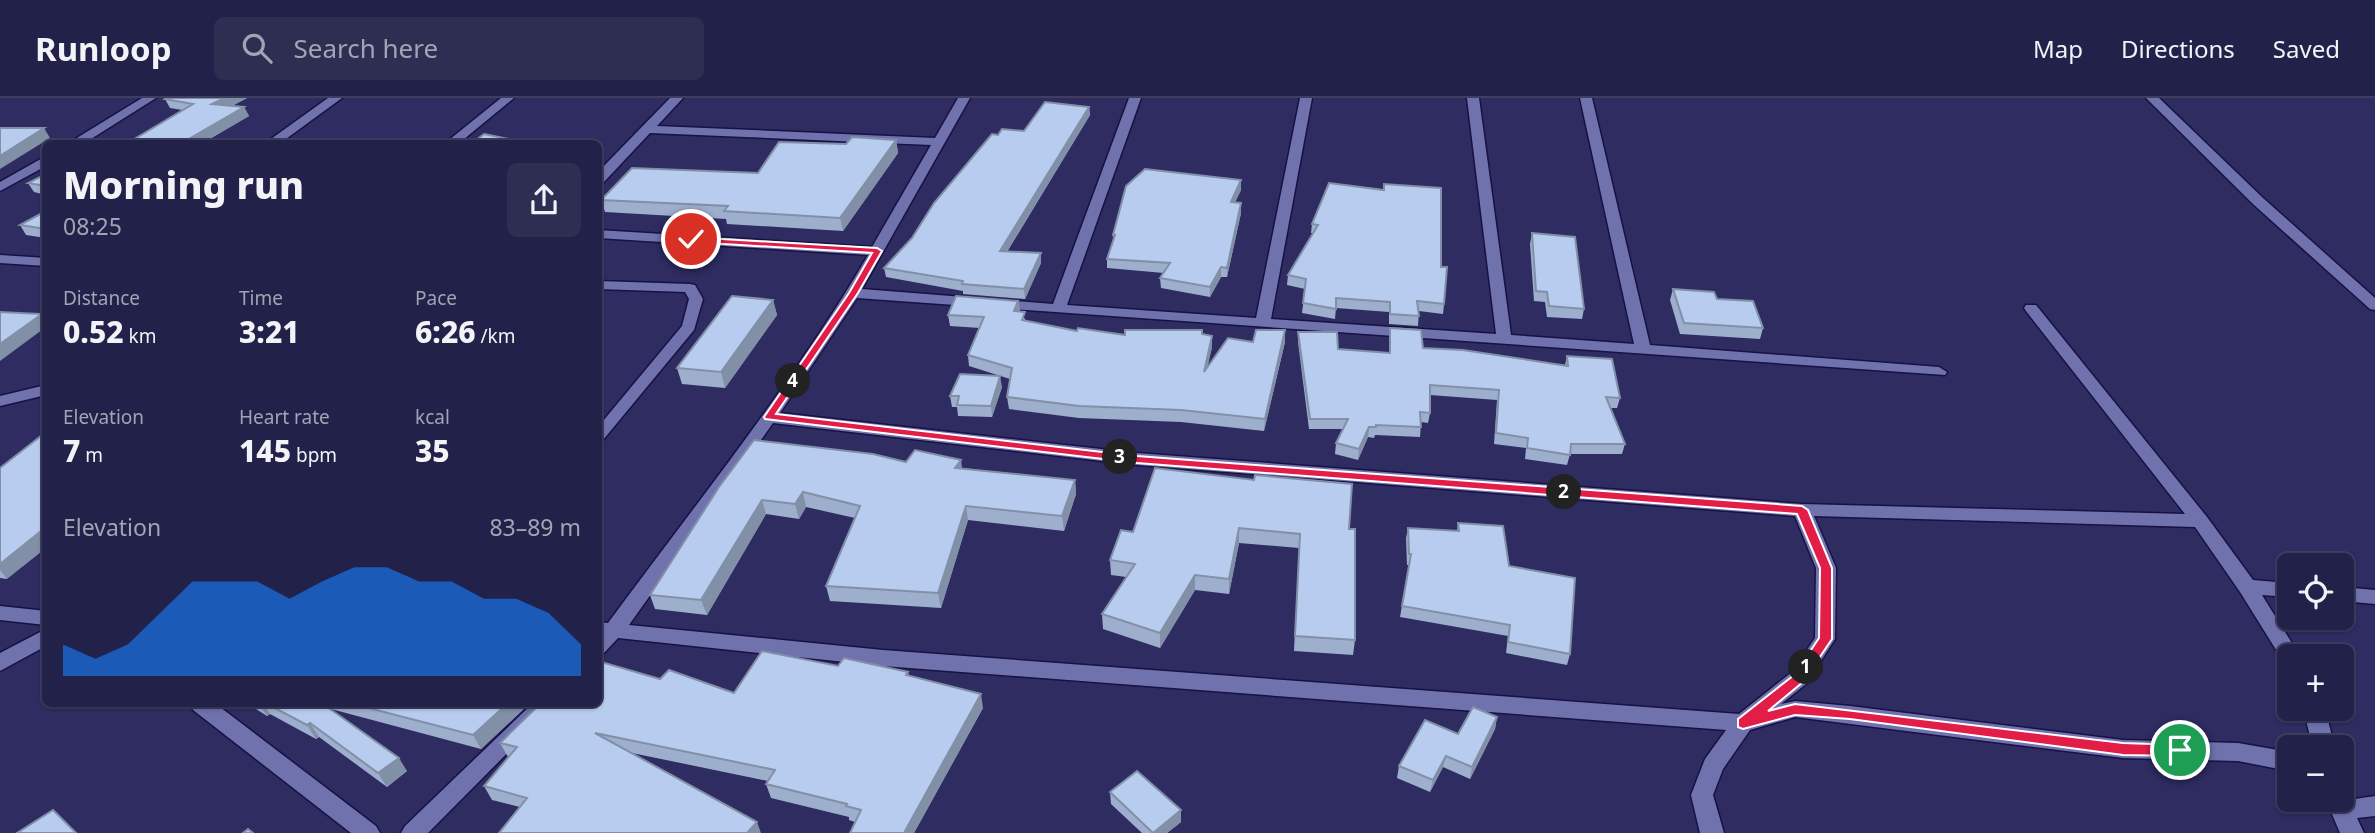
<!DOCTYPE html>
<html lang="en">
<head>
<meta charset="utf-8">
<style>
  :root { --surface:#222149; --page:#2e2e53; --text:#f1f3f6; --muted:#a2a3b4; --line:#3f3e61; --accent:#1a73e8 }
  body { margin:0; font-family:"Noto Sans",sans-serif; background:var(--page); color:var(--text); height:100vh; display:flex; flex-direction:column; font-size:26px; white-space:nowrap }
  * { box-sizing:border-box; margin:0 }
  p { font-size:23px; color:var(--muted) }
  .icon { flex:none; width:38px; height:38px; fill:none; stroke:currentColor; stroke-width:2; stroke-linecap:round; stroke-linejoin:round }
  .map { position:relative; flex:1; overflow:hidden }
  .details { position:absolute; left:42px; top:42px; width:560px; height:567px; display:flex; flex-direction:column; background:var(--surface); border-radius:10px; box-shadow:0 2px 5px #0004,0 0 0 2px var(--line) }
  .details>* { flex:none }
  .fabs { position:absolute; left:2277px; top:455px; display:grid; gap:14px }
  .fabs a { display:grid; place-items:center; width:77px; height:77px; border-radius:10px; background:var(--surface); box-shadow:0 2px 5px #0004,0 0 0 2px var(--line); font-size:35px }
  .pin { position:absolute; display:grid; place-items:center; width:60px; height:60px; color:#fff; margin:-30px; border:4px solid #fff; border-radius:50%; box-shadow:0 2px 7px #0007 }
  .km { position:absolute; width:35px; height:35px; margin:-18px; border-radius:50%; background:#222; color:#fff; font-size:19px; line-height:35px; text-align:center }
  .round { display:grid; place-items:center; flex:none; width:74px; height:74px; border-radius:10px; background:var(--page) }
  .head { display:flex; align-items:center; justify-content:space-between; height:119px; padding:0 21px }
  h1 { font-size:38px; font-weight:800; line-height:52px }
  .stats { display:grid; grid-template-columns:repeat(3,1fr); gap:10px; height:119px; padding:7px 21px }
  .stats div { display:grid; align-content:center }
  .stats b { font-size:30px; font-weight:800 }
  .stats small { font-size:19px; font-weight:400 }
  .stats p { font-size:19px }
  .chart { height:196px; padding:14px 21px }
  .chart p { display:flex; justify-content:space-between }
  .chart svg { width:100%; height:126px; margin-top:7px; fill:var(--accent); opacity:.7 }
  header { display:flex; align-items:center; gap:42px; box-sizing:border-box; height:98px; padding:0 35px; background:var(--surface); border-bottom:2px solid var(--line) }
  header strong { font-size:33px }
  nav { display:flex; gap:38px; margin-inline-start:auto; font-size:24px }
  .search { width:490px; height:63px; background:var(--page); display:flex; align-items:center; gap:18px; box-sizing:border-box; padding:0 24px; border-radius:10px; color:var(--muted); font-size:26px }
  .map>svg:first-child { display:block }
</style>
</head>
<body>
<header>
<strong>Runloop</strong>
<div class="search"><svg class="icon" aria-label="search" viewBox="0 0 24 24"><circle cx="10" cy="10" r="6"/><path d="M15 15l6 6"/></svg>Search here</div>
<nav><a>Map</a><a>Directions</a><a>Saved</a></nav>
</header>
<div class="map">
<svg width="2375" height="735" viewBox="0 0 2375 735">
  <rect width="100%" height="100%" fill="#2e2c61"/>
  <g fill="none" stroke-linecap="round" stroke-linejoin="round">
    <g stroke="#171144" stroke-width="3">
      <path id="service" d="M598,183L690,186L695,187L703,201L694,232L603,342L598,344V329L682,228L689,201L685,194L598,191Z"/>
    </g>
    <g stroke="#171144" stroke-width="3">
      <g id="minor">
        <path d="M142,0H156L83,46H67Z"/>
        <path d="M328,0H342L279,46H264Z"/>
        <path d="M501,0H514L458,46H444Z"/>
        <path d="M670,0H683L657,28L935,40L958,0H970L862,191L1053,206L1129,0H1141L1067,207L1256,220L1300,0H1312L1271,221L1496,236L1467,0H1479L1511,237L1634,246L1580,0H1592L1650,247L1939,269L1947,274L1945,277L857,200L780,315L1137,355L1802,406L2185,416L2026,213L2024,210L2026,207H2036L2207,419L2253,482L2289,485V499L2262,497L2300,558H2289V565L2283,563L2240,494L2195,429L1814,418L1836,470L1835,541L1806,586L1781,606L1795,603L1850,608L2123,642L2238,645L2289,654V673L2238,663L2123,660L1795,619L1750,632L1723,671L1713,697L1724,735H1700L1691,697L1705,661L1726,632L883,568L618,540L605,554L598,556V524L608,525C697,404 793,286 868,157L598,140V132L872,149L931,47L650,35L603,85L598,86V74ZM773,325L1137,367L1795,418L1816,470L1815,540L1792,574L1739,616L883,552L629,527Z"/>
        <path d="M2146,0H2159L2263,100L2375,200V212L2370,211L2253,106Z"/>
        <path d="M46,58V68L0,93V84Z"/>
        <path d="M0,157L46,160V168L0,165Z"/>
        <path d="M46,287V297L0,308V298Z"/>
        <path d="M2342,489L2375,492V506L2342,503Z"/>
        <path d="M0,508L46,513V527L0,522Z"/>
        <path d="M46,531V548L0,573V555Z"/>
        <path d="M191,606H216L376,728L380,735H351L193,612Z"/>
        <path d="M532,606H556L428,735H401L405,728Z"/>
        <path d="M2303,611H2325L2332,638L2331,649H2309L2310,638Z"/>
        <path d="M2342,694L2348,702L2375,698V718L2357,720L2364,735H2340L2326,702H2342Z"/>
      </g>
    </g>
    <use href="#service" fill="#7072ae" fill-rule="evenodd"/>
    <use href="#minor" fill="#7072ae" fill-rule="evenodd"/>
  </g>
  <g fill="#9eafce">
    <path d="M167,0H247L232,8L244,9L249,18L201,46H126L182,12L170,10L165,1Z"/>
    <path d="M1089,9L1090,17L1007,154L1041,165L1025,201L963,196V193L886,179L884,170L912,140L998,37L1024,33Z"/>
    <path d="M896,42L898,55L843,133L727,126L726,121L605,114L601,102L758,75L846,46Z"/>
    <path d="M46,76V97L34,94L28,85Z"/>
    <path d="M1241,82V92L1235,104L1241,115L1227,179H1221L1210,199L1161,190L1160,180L1164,175L1107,170V161L1113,143V137Z"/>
    <path d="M1329,85L1441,169L1444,206L1443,216L1419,213L1418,228L1389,226V214L1336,210L1335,221L1302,215L1305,191L1287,187L1288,177L1313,135H1311L1312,126Z"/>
    <path d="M46,113V140L26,137L20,127Z"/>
    <path d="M1532,135L1584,211L1582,221L1547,219L1545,204L1534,203L1530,146Z"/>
    <path d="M1673,191L1717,201L1763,230L1760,241L1680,236L1670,202Z"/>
    <path d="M773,202L777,217L725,290L682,286L677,270Z"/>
    <path d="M1018,203L1020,213L1026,223L1077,233L1125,237L1202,236L1212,238V249L1207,269L1253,244L1285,232V244L1264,333L1181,324L1079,320L1009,311L1007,299L1010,281L969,268L968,257L980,230L950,228L948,217Z"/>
    <path d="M1390,230L1423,250L1565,267L1567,258L1620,300L1617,310H1611L1625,346L1622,356H1570L1567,367L1525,361L1526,350L1494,346L1497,302L1430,297V315L1428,325L1421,324L1420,339L1375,337L1374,340L1368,339L1358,362L1335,356L1336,345L1343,331H1309L1298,244V234L1338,251L1389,255Z"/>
    <path d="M1002,289L992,319L958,318L957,309H952L950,298Z"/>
    <path d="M906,364L1075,382L1076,396L1064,433L968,422L941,510L830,503L826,488L855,420L806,409L799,421L766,416L707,517L655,511L650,497L719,389Z"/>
    <path d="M0,370L7,481L0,480Z"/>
    <path d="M1254,382L1349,431L1355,542L1353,557L1294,553L1299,450L1239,445L1229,496L1195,492L1160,550L1103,531L1102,516L1126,479L1111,477L1110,462L1133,434Z"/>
    <path d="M1458,425L1509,468L1570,556L1567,567L1506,555L1508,538L1400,519L1409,467H1407L1406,440L1408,430L1457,433Z"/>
    <path d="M838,568L908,574L909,578L983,610L914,735L855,724L849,722V719L771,700L766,686L768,683L632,655L520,709L492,702L484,688L509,659H508L500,645L660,581L734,595Z"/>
    <path d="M248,606H429L434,608L437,606H529L481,651L331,611L407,673L387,689L319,639L316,641L270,616L267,618Z"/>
    <path d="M1497,619L1495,631L1470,681L1443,669L1430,694L1397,680L1399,668L1458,636Z"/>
    <path d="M1110,694L1181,724L1167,735H1142L1111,706Z"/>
  </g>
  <g fill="#818fa7">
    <path d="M224,0H247L217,15L212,6Z"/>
    <path d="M244,9L249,18L201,46H180Z"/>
    <path d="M1089,9L1090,17L1001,163L1000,153Z"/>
    <path d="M44,30L50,40L0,71V58Z"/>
    <path d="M896,42L898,55L843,133L840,120Z"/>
    <path d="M1241,82V92L1231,113V104Z"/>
    <path d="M1241,105V115L1227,179V170Z"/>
    <path d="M1041,155V165L1025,201L1024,191Z"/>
    <path d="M1221,169V179L1210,199V189Z"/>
    <path d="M773,202L777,217L725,290L721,274Z"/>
    <path d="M1018,203L1020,214L1014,213Z"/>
    <path d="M42,216L46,221V229L0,263V246Z"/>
    <path d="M1285,232V244L1264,333L1265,321Z"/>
    <path d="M1212,238V249L1204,286V274Z"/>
    <path d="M1000,278L1002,289L992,319L991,308Z"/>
    <path d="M1369,329L1368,339L1358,362L1359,351Z"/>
    <path d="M961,362L963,376L955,370Z"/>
    <path d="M1075,382L1076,396L1064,433L1062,418Z"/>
    <path d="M803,394L806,409L799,421L795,406Z"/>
    <path d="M762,402L766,416L707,517L701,502Z"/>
    <path d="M966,408L968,422L941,510L938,495Z"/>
    <path d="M46,429V450L7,481L0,472V466Z"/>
    <path d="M1239,430V445L1229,496V481Z"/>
    <path d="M1195,477V492L1160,550V535Z"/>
    <path d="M981,596L983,610L914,735L905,733Z"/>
    <path d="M259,606H263L270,616L267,618Z"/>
    <path d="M507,606H529L481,651L473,637Z"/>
    <path d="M1497,619L1495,631L1470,681L1472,669Z"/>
    <path d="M310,625L319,639L316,641L307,627Z"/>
    <path d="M1446,658L1443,669L1430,694L1433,682Z"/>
    <path d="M399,660L407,673L387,689L378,675Z"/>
    <path d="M1181,712V724L1167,735H1153Z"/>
    <path d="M757,724L761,735H747Z"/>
  </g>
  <g fill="#b8ccef" stroke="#818fa7" stroke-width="2">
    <path d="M167,0H224L212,6L244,9L180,46H126L193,6L165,1Z"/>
    <path d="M1045,4L1089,9L1000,153L1041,155L1024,191L962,186L963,183L884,170L912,140L934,105L992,36L998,37L1002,31L1024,33Z"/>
    <path d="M0,30H44L0,58Z"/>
    <path d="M484,36L534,46H471Z"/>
    <path d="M852,39L896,42L840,120L724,113L728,108L601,102L632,70L758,75L779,44L846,46Z"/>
    <path d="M1145,71L1241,82L1231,104L1241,105L1227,170L1221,169L1210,189L1160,180L1170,165L1107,161L1115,137H1113L1126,88Z"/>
    <path d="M46,76V88L28,85Z"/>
    <path d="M1329,85L1384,92V86L1441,90V169H1447L1444,206L1417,203L1419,218L1390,216V204L1336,200V211L1303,205L1306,181L1288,177L1318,127L1312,126Z"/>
    <path d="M46,113V131L20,127Z"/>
    <path d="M1532,135L1575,139L1584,211L1549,208L1547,194L1536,193Z"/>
    <path d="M1673,191L1714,194L1717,201L1753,203L1763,230L1684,225Z"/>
    <path d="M732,198L773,202L721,274L677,270Z"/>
    <path d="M956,198L1018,203L1014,213L1025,214L1022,222L1077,233L1078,230L1125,237V232H1202V236L1212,238L1204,274L1228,240L1253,244L1256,232H1285L1265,321L1181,312L1079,308L1007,299L1012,270L968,257L984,219L948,217Z"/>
    <path d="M0,214L42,216L0,246Z"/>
    <path d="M1390,230L1421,232L1423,250L1463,252L1568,268L1567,258L1612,261L1620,300L1606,299L1625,346H1571L1570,357L1527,350L1528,340L1496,335L1499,292L1430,287V315L1420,314L1421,329L1376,327V329H1369L1359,351L1336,345L1348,321H1310L1298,234H1337L1338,251L1390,255Z"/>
    <path d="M960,276L1000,278L991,308L957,307L959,298H950Z"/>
    <path d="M46,334V429L0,466V370Z"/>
    <path d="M754,342L873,356L906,364L915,352L961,362L955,370L1075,382L1062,418L966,408L938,495L826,488L860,408L803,394L795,406L762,402L701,502L650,497L719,389Z"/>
    <path d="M1155,370L1254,382L1255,377L1352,386L1349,431H1355V542L1295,538L1300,436L1239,430L1229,481L1195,477L1160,535L1102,516L1135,466L1110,462L1121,432L1133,434Z"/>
    <path d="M1458,425L1503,428L1509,468L1575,480L1570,556L1508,544L1510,527L1402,508L1411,456H1409L1408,430L1459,433Z"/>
    <path d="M762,553L838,568L844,560L908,574L906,577L981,596L905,733L914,735H850L861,712L846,708L847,706L766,686L775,672L595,635L757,724L747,735H499L527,700L484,688L517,649L500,645L540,606H598V563L660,581L669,572L734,595Z"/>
    <path d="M267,606H323L399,660L378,675L310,625L307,627Z"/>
    <path d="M353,606H429L434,608L437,606H507L473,637Z"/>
    <path d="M1473,609L1497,619L1472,669L1446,658L1433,682L1399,668L1425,622L1458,636Z"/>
    <path d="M1137,673L1181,712L1153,735L1110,694Z"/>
    <path d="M53,712L76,735H17Z"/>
    <path d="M248,731L253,735H243Z"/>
  </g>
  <path fill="#e11d48" stroke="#fff" stroke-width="2" d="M688,139L877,150L882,153L858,195L776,316L1137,358L1802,408L1808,412L1832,470V541L1803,584L1768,613L1795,606L2123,645L2180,647L2187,652L2180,658L2123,657L1850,621L1795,617L1743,631L1738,629V621L1794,577L1819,540L1820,470L1797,416L1137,365L765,321L764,319L849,195L872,155L691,144L688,143Z"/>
</svg>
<div class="fabs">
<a><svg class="icon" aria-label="locate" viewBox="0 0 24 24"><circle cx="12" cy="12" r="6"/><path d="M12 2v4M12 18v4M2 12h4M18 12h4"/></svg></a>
<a>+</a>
<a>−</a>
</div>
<div class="pin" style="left:2180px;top:652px;background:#1e9e55"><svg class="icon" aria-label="arrive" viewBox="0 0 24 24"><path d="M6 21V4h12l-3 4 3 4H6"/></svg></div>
<div class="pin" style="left:691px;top:141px;background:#d93025"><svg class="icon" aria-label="check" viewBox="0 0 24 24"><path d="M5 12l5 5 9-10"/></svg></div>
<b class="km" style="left:1806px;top:569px">1</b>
<b class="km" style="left:1564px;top:394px">2</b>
<b class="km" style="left:1120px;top:359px">3</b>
<b class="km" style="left:793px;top:283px">4</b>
<section class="details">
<div class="head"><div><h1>Morning run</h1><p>08:25</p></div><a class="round"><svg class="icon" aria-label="share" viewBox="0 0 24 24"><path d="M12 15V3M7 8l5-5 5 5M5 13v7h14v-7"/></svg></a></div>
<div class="stats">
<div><p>Distance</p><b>0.52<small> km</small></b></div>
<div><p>Time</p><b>3:21</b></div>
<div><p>Pace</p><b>6:26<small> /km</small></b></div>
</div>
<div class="stats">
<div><p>Elevation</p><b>7<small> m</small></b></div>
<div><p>Heart rate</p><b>145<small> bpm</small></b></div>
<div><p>kcal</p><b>35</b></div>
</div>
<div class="chart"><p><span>Elevation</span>83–89 m</p>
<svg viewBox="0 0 160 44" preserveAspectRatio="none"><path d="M0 44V33L10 38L20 33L30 22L40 11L50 11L60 11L70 17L80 11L90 6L100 6L110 11L120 11L130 17L140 17L150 22L160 33V44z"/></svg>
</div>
</section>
</div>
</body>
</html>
